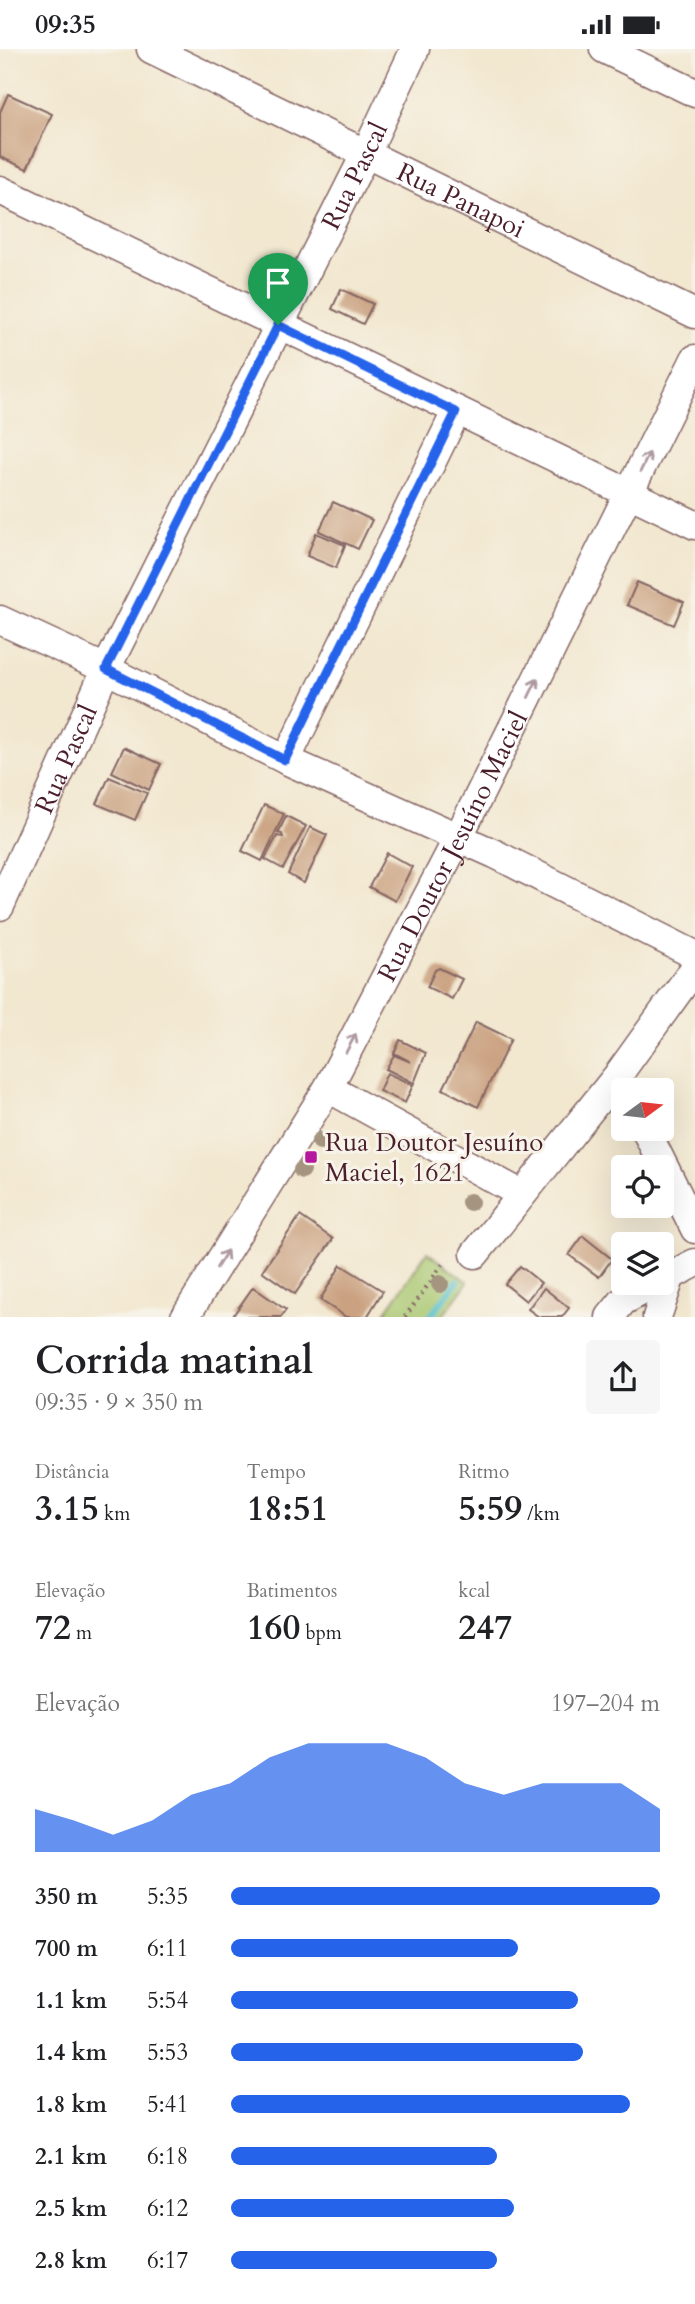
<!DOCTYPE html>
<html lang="pt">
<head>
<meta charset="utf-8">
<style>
  :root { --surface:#fff; --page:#f6f6f6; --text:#202124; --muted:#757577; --accent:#2563eb }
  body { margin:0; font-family:Cardo,serif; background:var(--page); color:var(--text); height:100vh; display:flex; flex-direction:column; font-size:26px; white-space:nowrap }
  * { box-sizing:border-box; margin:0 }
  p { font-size:23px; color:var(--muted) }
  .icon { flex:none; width:38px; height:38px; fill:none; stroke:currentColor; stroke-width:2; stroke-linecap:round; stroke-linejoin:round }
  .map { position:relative; height:1268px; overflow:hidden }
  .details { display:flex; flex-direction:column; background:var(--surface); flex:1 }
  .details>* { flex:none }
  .needle { width:46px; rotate:75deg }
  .tools { position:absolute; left:611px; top:1029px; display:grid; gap:14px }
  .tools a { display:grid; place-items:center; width:63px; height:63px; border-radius:7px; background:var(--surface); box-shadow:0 7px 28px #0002; font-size:35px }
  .pin { position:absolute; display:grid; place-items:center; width:60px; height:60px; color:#fff; margin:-72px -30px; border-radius:50% 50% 50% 0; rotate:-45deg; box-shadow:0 0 7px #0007 }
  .pin .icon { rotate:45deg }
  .round { display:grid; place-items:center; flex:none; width:74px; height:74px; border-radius:7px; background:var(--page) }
  .summary { display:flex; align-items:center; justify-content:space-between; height:119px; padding:0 35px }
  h1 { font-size:38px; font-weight:700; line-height:52px }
  .stats { display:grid; grid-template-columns:repeat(3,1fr); gap:10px; height:119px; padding:7px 35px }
  .stats div { display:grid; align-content:center }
  .stats b { font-size:35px; font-weight:700 }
  .stats small { font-size:19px; font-weight:400 }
  .stats p { font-size:19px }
  .chart { height:196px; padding:14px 35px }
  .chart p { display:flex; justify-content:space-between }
  .chart svg { width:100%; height:126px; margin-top:7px; fill:var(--accent); opacity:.7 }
  ul { padding:0 35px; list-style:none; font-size:23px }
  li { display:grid; grid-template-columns:112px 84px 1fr; align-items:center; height:52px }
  li i { height:18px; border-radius:9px; background:var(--accent) }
  .status { display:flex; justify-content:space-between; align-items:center; height:49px; padding:0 35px; background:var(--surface); direction:ltr }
  .status svg { height:19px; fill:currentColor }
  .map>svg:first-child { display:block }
</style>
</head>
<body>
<div class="status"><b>09:35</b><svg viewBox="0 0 49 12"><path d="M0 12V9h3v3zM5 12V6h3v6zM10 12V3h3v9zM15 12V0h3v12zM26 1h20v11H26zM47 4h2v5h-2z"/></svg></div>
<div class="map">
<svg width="695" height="1268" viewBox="0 0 695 1268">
  <rect width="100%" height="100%" fill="#f7f3e8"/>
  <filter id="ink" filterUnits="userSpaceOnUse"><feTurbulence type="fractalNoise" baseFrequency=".0143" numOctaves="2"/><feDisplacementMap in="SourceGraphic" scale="14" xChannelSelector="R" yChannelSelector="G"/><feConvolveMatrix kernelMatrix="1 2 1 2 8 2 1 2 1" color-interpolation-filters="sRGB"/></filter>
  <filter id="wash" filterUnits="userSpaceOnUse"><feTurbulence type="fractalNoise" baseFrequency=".00686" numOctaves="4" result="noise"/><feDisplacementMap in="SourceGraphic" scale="28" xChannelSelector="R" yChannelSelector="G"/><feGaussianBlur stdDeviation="1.57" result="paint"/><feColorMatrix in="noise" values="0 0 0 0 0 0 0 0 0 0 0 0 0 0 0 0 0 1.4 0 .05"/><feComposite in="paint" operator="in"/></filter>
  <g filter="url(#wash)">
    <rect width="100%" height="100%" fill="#f2e7cf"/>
    <path fill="#a7c66e" stroke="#78724c" stroke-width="2" d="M427,1203L468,1233L442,1268H382Z"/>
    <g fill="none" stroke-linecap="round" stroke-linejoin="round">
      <path stroke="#51bfc9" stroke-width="7" d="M430,1268L457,1232"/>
    </g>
    <g id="blocks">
      <g fill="#caa281">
        <path d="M8,45L52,65L27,120L0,108V63Z"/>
        <path d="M341,240L373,255L363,275L332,260Z"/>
        <path d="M333,453L372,471L358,500L319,482Z"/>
        <path d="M316,484L345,496L336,519L307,507Z"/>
        <path d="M637,533L684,553L674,576L627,556Z"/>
        <path d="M124,698L161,715L149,741L112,723Z"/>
        <path d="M109,728L147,744L135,771L97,755Z"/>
        <path d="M264,756L284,765L262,812L242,802Z"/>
        <path d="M286,767L306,777L283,820L265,810L277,787L283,788L282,785L278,784Z"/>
        <path d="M310,778L327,786L304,834L288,825Z"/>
        <path d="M387,804L412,818L395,852L369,838Z"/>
        <path d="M439,919L462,930L452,950L427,938L435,921Z"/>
        <path d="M476,973L511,990L478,1058L443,1040Z"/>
        <path d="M400,991L426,1004L414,1034L386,1020L394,1006L411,1013L394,1004Z"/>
        <path d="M387,1024L413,1036L405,1054L379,1042Z"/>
        <path d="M300,1167L333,1190L295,1245L262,1222Z"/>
        <path d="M583,1187L612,1210L599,1228L569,1206Z"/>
        <path d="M341,1216L383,1242L367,1268H346L320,1251Z"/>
        <path d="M520,1217L541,1234L526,1252L505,1235Z"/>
        <path d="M253,1238L286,1261L281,1268H232Z"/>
        <path d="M544,1239L569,1259L562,1268H539L528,1260Z"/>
      </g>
    </g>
  </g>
  <g filter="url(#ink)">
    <use href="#blocks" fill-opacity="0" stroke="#856564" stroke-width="2"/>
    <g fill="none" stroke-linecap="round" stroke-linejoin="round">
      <g stroke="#856564" stroke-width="31">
        <g id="minor">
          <path id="s1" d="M151,0L695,265"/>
          <path d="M604,0L695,44"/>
          <path d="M0,141C231,254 463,365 695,476"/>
          <path d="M0,571L106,620L286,711L495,805L695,906"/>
          <path d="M286,711L456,363"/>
          <path id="s2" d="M0,857L106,620L366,104L415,0"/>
          <path d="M328,1039L521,1145"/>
          <path d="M645,1080L695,1180"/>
          <path d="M475,1205L618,1026L695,919"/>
          <path d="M662,1231L695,1214"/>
          <path id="s3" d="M185,1268L328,1039L458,789L695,310"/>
          <path d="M610,1268L623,1252L657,1234"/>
          <path d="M657,1268L671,1226"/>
        </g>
      </g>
      <path stroke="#856564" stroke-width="4.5" stroke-dasharray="2 5" stroke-linecap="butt" d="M405,1268L443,1215"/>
      <use href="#minor" stroke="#fff" stroke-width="28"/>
    </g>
    <g fill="#a59480">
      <circle cx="320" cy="1092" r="9"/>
      <circle cx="302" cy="1121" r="9"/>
      <circle cx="470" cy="1153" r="9"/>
      <circle cx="440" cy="1235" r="9"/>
    </g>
    <defs><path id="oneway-shaft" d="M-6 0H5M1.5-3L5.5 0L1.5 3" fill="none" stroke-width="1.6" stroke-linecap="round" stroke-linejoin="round" transform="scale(1.75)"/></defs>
    <g stroke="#ae9aa0">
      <use href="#oneway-shaft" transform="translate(645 413) rotate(-64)"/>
      <use href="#oneway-shaft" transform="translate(533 639) rotate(-64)"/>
      <use href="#oneway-shaft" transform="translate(351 994) rotate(-62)"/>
      <use href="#oneway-shaft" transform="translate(222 1210) rotate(-58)"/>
    </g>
  </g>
  <g fill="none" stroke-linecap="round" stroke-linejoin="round" filter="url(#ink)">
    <g stroke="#fff" stroke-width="14">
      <path id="route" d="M278,276L456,363L285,711L106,620Z"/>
    </g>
    <use href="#route" stroke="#2563eb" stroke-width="9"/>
  </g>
  <rect fill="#b5179e" stroke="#f7f3e8" stroke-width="2.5" x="304" y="1101" width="14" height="14" rx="3.5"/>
  <g text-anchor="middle" stroke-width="6" stroke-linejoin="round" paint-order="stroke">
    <g font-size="26" fill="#4a1f2b" stroke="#f7f3e8">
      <text dy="9" stroke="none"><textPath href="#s2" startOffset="812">Rua Pascal</textPath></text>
      <text dy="9" stroke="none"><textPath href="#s1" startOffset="345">Rua Panapoi</textPath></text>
      <text dy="9" stroke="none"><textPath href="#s2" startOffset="161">Rua Pascal</textPath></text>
      <text dy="9" stroke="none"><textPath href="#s3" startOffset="542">Rua Doutor Jesuíno Maciel</textPath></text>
    </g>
    <g font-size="26" fill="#4a1f2b" stroke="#f7f3e8" text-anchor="start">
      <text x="325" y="1102">Rua Doutor Jesuíno<tspan x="325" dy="30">Maciel, 1621</tspan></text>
    </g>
  </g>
</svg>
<div class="tools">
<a><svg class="needle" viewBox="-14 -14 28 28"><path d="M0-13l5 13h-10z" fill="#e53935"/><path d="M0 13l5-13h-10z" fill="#757577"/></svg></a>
<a><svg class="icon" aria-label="locate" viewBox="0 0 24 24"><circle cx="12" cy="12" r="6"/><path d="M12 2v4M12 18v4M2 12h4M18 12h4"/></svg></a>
<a><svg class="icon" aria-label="layers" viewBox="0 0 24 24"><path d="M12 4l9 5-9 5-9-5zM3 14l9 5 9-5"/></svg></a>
</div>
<div class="pin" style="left:278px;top:276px;background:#1e9e55"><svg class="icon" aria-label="arrive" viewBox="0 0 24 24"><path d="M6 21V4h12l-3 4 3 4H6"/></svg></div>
</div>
<section class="details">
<div class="summary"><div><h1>Corrida matinal</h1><p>09:35 · 9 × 350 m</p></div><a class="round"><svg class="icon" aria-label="share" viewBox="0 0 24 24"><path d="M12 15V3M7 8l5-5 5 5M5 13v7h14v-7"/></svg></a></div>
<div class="stats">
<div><p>Distância</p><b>3.15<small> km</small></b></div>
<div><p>Tempo</p><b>18:51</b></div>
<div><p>Ritmo</p><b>5:59<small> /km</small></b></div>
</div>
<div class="stats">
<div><p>Elevação</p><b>72<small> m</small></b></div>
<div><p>Batimentos</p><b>160<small> bpm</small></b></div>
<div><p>kcal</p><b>247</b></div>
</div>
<div class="chart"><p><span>Elevação</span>197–204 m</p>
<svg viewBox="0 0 160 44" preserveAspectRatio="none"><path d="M0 44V29L10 33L20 38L30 33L40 24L50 20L60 11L70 6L80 6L90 6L100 11L110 20L120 24L130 20L140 20L150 20L160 29V44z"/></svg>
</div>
<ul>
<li><b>350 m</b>5:35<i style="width:100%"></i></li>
<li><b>700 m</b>6:11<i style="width:67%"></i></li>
<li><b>1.1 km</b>5:54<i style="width:81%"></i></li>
<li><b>1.4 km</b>5:53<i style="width:82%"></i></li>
<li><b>1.8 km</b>5:41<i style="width:93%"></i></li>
<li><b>2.1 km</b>6:18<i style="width:62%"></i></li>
<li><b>2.5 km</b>6:12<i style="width:66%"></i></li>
<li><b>2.8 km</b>6:17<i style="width:62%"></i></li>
</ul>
</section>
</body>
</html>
